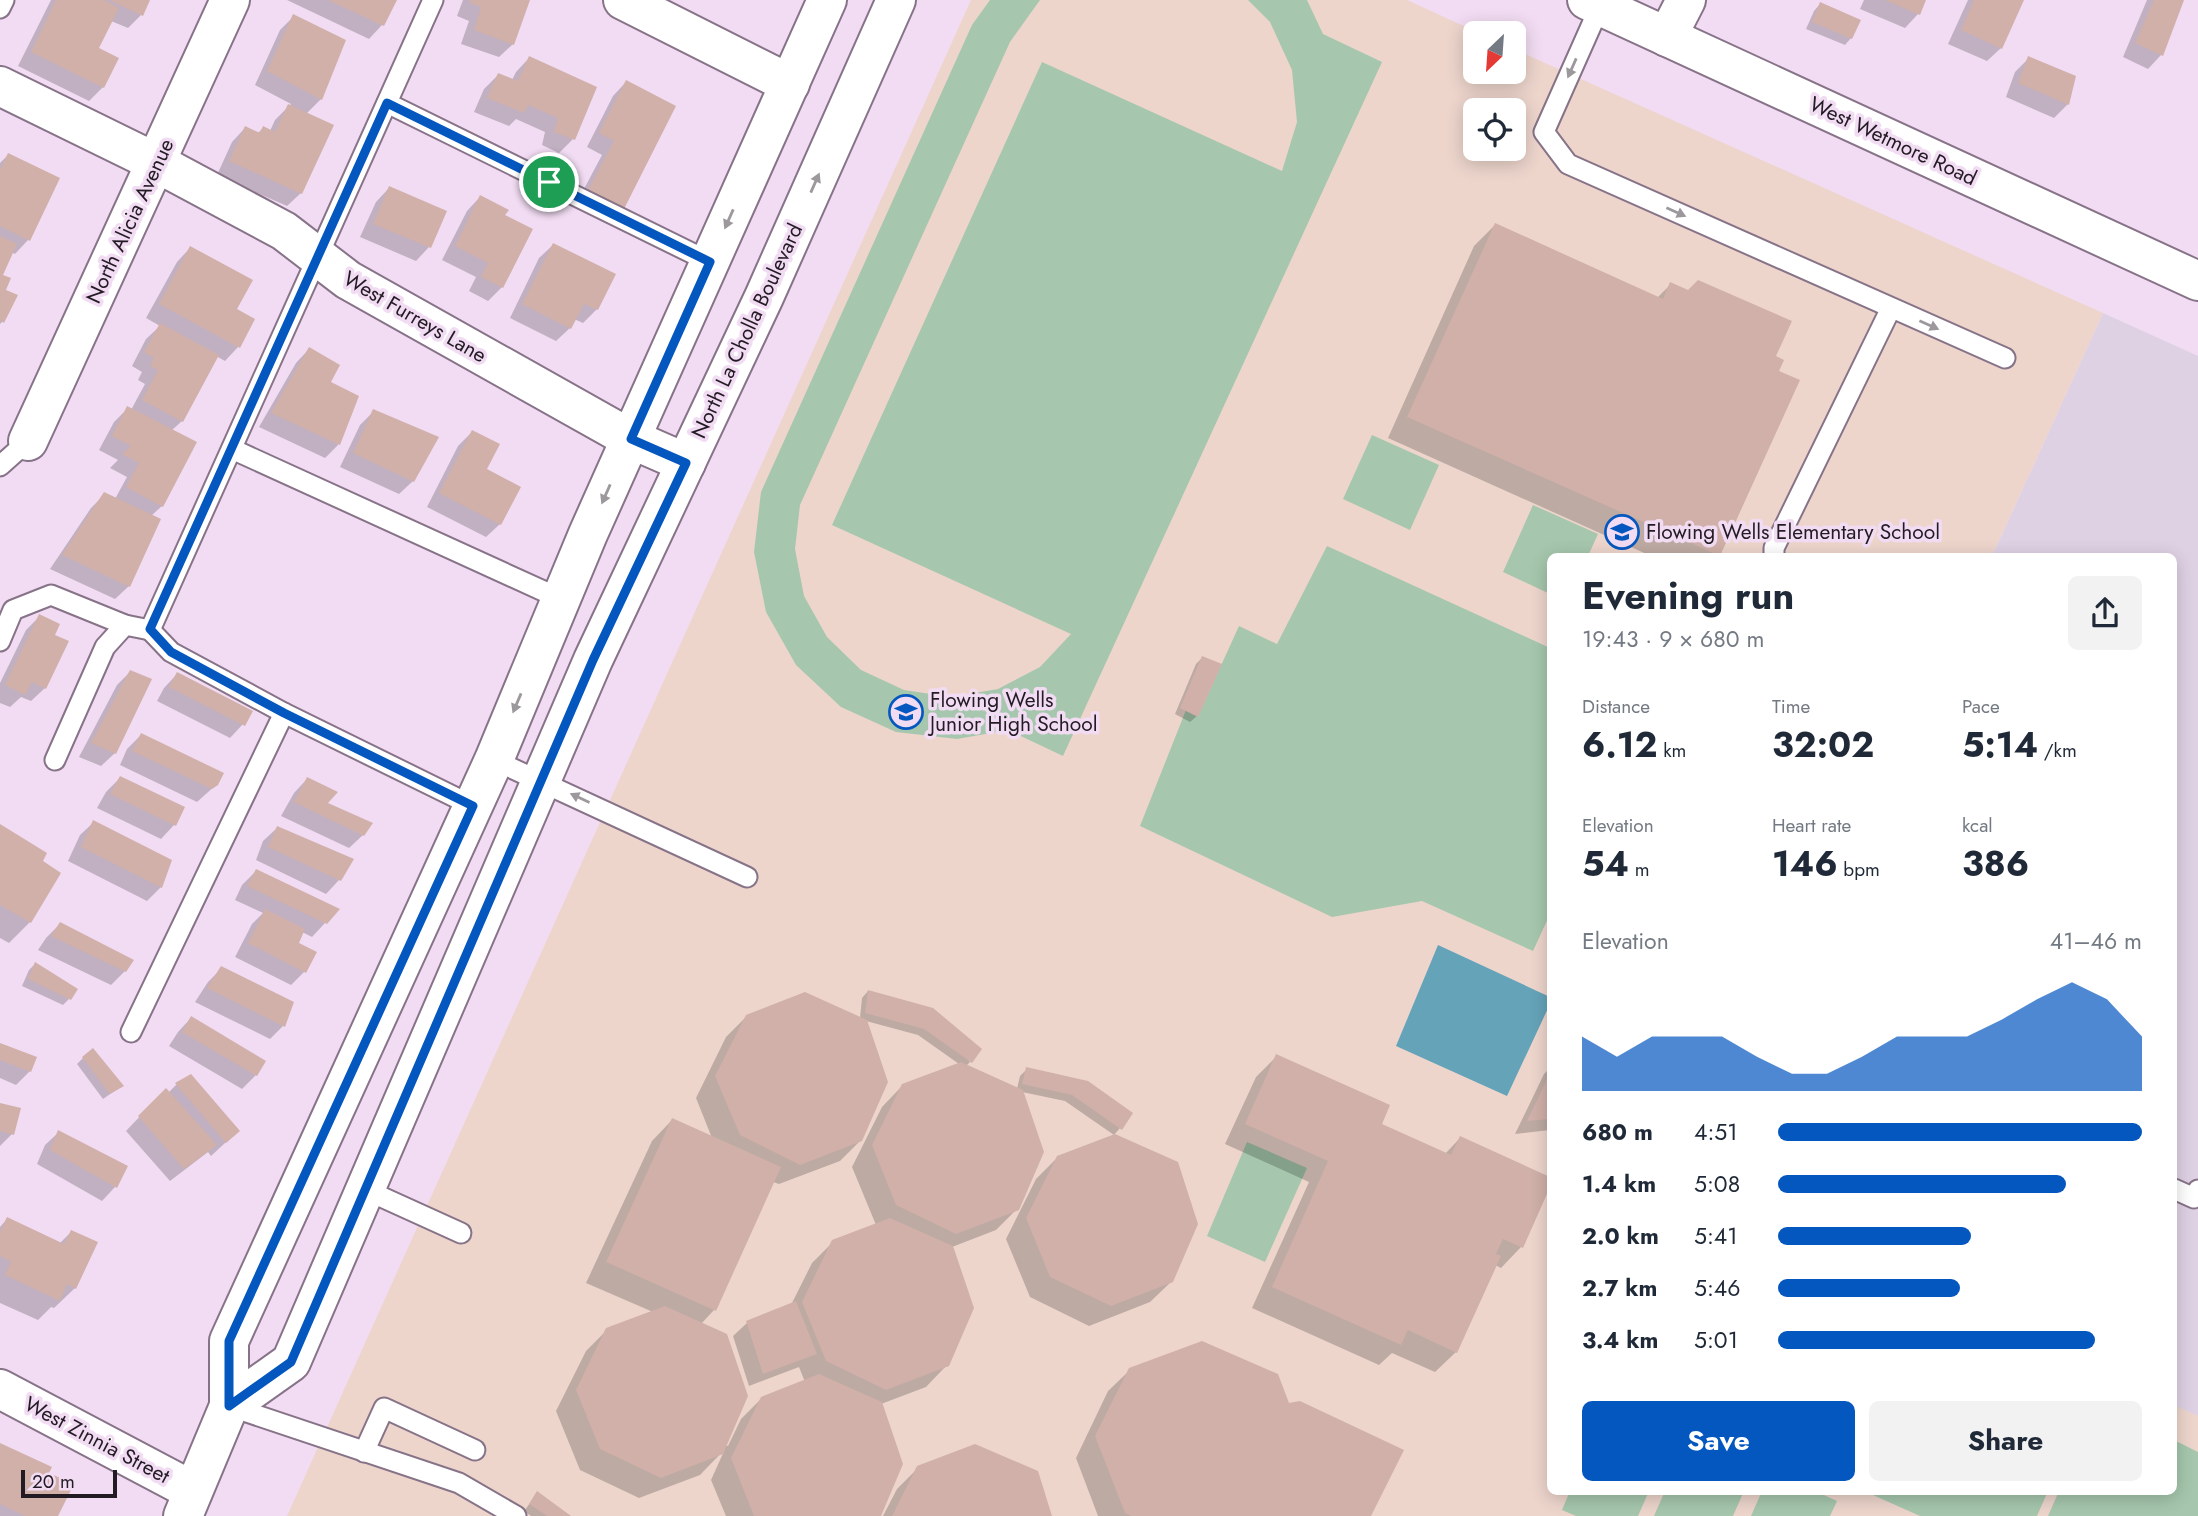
<!DOCTYPE html>
<html lang="en">
<head>
<meta charset="utf-8">
<style>
  :root { --surface:#fff; --page:#f2f2f3; --text:#1f2937; --muted:#747a83; --accent:#0557c0 }
  body { margin:0; font-family:Jost,sans-serif; background:var(--page); color:var(--text); height:100vh; display:flex; flex-direction:column; font-size:26px; white-space:nowrap }
  * { box-sizing:border-box; margin:0 }
  p { font-size:23px; color:var(--muted) }
  .icon { flex:none; width:38px; height:38px; fill:none; stroke:currentColor; stroke-width:2; stroke-linecap:round; stroke-linejoin:round }
  .map { position:relative; flex:1; overflow:hidden }
  .side { position:absolute; left:1547px; top:553px; width:630px; height:942px; display:flex; flex-direction:column; background:var(--surface); border-radius:10px; box-shadow:0 4px 18px #0003 }
  .side>* { flex:none }
  .needle { width:46px; rotate:205deg }
  .buttons { position:absolute; left:1463px; top:21px; display:grid; gap:14px }
  .buttons a { display:grid; place-items:center; width:63px; height:63px; border-radius:10px; background:var(--surface); box-shadow:0 4px 18px #0003; font-size:35px }
  .scale { position:absolute; left:21px; bottom:18px; width:96px; box-sizing:border-box; padding-left:7px; border:4px solid #231b24; border-top:0; font-size:19px; line-height:24px; white-space:nowrap; color:#231b24; -webkit-text-stroke:5px #f2dcf3; paint-order:stroke }
  .pin { position:absolute; display:grid; place-items:center; width:60px; height:60px; color:#fff; margin:-30px; border:4px solid #fff; border-radius:50%; box-shadow:0 2px 7px #0007 }
  .round { display:grid; place-items:center; flex:none; width:74px; height:74px; border-radius:10px; background:var(--page) }
  .summary { display:flex; align-items:center; justify-content:space-between; height:119px; padding:0 35px }
  h1 { font-size:38px; font-weight:700; line-height:52px }
  .figures { display:grid; grid-template-columns:repeat(3,1fr); gap:10px; height:119px; padding:7px 35px }
  .figures div { display:grid; align-content:center }
  .figures b { font-size:35px; font-weight:700 }
  .figures small { font-size:19px; font-weight:400 }
  .figures p { font-size:19px }
  .chart { height:196px; padding:14px 35px }
  .chart p { display:flex; justify-content:space-between }
  .chart svg { width:100%; height:126px; margin-top:7px; fill:var(--accent); opacity:.7 }
  .primary-button { display:flex; gap:14px; margin-top:auto; padding:14px 35px }
  .primary-button a { flex:1; height:80px; border-radius:10px; background:var(--accent); color:#fff; font-size:28px; font-weight:700; line-height:80px; text-align:center }
  .primary-button a+a { background:var(--page); color:var(--text) }
  ul { padding:0 35px; list-style:none; font-size:23px }
  li { display:grid; grid-template-columns:112px 84px 1fr; align-items:center; height:52px }
  li i { height:18px; border-radius:9px; background:var(--accent) }
  .map>svg:first-child { display:block }
</style>
</head>
<body>
<div class="map">
<svg width="2198" height="1516" viewBox="0 0 2198 1516">
  <rect width="100%" height="100%" fill="#f2dcf3"/>
  <path fill="#dfd1e4" d="M2103,313L2198,356V1417L2174,1406V556H1992Z"/>
  <path fill="#edd5cc" fill-rule="evenodd" d="M971,0H1407L1479,33H1475V72H1514V49L2103,313L1992,556H1550V1491H2174V1405L2198,1416V1516H287ZM1475,110H1514V149H1475Z"/>
  <g fill="#a6c7ad">
    <path d="M990,0H1040L1010,42L800,505L795,549L804,596L827,637L861,670L904,690L951,697L998,689L1040,667L1071,634L832,525L1042,62L1282,171L1297,122L1292,70L1270,22L1248,0H1307L1323,34L1382,62L1063,756L1008,730L957,739L896,732L841,707L796,665L766,612L754,552L761,492L972,25Z"/>
    <path d="M1372,435L1439,465L1410,530L1343,499Z"/>
    <path d="M1533,505L1598,534L1588,556H1550V594L1503,572Z"/>
    <path d="M1327,546L1550,648V914L1533,951L1422,901L1332,917L1140,826L1186,710L1198,716L1239,626L1277,644Z"/>
    <path d="M1247,1142L1307,1168L1265,1262L1207,1236Z"/>
    <path d="M2174,1440L2198,1452V1516H2048L2059,1491H2174Z"/>
    <path d="M1570,1491H1649L1638,1516H1576L1562,1510Z"/>
    <path d="M1665,1491H1744L1733,1516H1654Z"/>
    <path d="M1762,1491H1815L1837,1501L1830,1516H1751Z"/>
    <path d="M1864,1491H2048L2037,1516H1920Z"/>
  </g>
  <path fill="#65a3b9" d="M1438,945L1550,997V1004L1507,1096L1396,1046Z"/>
  <g fill="#0003" fill-rule="evenodd">
    <path d="M51,0H148L141,15L128,28L111,21L97,49L103,87L89,101L18,66Z"/>
    <path d="M287,0H395L382,25L369,39Z"/>
    <path d="M463,0H528L513,44L499,57L461,44L469,21L457,16Z"/>
    <path d="M1864,0H1924L1918,14L1905,28L1860,9Z"/>
    <path d="M1968,0H2022L2001,48L1987,61L1948,44Z"/>
    <path d="M2147,0H2183L2161,55L2148,69L2123,57Z"/>
    <path d="M1820,4L1851,38L1845,45L1806,29L1814,11Z"/>
    <path d="M294,16L321,99L306,114L301,193L287,206L217,175L232,142L245,128L257,134L263,128L270,131L275,120L291,104L255,85L280,30Z"/>
    <path d="M529,58L573,139L559,153L542,145L545,132L516,119L509,126L474,112L484,89L498,75L512,80L516,72Z"/>
    <path d="M2029,58L2068,104L2054,118L2006,97L2015,72Z"/>
    <path d="M626,82L622,208L609,221L576,204L602,155L587,147L613,96Z"/>
    <path d="M8,155L58,179L28,240L15,254L11,252L0,275L3,290V321L0,324V163Z"/>
    <path d="M389,188L429,247L416,261L360,237L376,202Z"/>
    <path d="M480,197L502,287L488,301L469,291L476,277L442,260L467,211Z"/>
    <path d="M1495,225L1657,298L1671,284L1773,357L1777,372L1798,381L1718,556H1651L1388,438L1474,246Z"/>
    <path d="M553,245L597,309L583,323L574,319L570,328L556,341L510,318L539,258Z"/>
    <path d="M190,248L235,310L238,347L225,361L216,356L182,421L171,431L162,506L151,516L129,586L115,599L50,569L91,508L105,494L115,499L127,477L110,468L118,460L99,450L114,422L128,408L131,410L145,384L138,380L142,372L132,366L146,339L160,326L146,318L177,262Z"/>
    <path d="M309,349L328,382L357,397L338,445L325,458L259,427L296,363Z"/>
    <path d="M374,411L413,481L399,494L340,467L360,425Z"/>
    <path d="M472,432L500,524L486,537L427,507L458,446Z"/>
    <path d="M40,616L53,636L45,688L31,701L21,697L10,707L0,703V683L26,630Z"/>
    <path d="M1202,658L1197,716L1190,722L1175,714L1196,664Z"/>
    <path d="M130,672L115,753L101,766L79,757L117,685Z"/>
    <path d="M177,674L243,724L230,738L157,701L164,688Z"/>
    <path d="M141,735L217,784L197,802L120,765L127,749Z"/>
    <path d="M120,778L183,807L174,825L161,839L97,808L106,792Z"/>
    <path d="M307,779L325,804L363,835L349,848L281,816L294,793Z"/>
    <path d="M94,822L161,887L147,901L68,861L80,835Z"/>
    <path d="M0,826L40,862L30,922L9,943L0,938Z"/>
    <path d="M277,828L351,860L339,880L326,894L256,860L263,841Z"/>
    <path d="M256,871L325,923L312,937L302,932L296,943L305,971L291,985L235,957L252,924L263,913L235,900L242,885Z"/>
    <path d="M60,924L125,971L111,985L38,950L46,938Z"/>
    <path d="M35,964L69,999L63,1005L22,986L29,970Z"/>
    <path d="M222,968L283,1026L270,1039L195,1002L208,982Z"/>
    <path d="M868,991L932,1010L970,1062L966,1066L1017,1089L1020,1076L1027,1069L1087,1083L1120,1128L1114,1135L1065,1101L1022,1092L1017,1209L996,1230L952,1247L947,1365L926,1387L881,1404L879,1516H726L711,1480L725,1449L700,1475L639,1498L580,1470L556,1411L586,1351L607,1330L653,1312L586,1283L652,1141L672,1120L712,1138L696,1098L726,1037L747,1016L860,1018L862,998ZM866,1021L918,1035L959,1064L903,1085L882,1107L852,1167L876,1225L833,1242L812,1263L791,1305L747,1323L733,1336L749,1386L799,1367L805,1382L762,1398L741,1419L728,1446L725,1445L701,1324L714,1310L773,1182L779,1184L840,1161L861,1140Z"/>
    <path d="M191,1018L256,1075L242,1089L169,1046L178,1032Z"/>
    <path d="M0,1045L30,1071L16,1085L0,1078Z"/>
    <path d="M1277,1056L1380,1125L1445,1154L1460,1138L1550,1179L1521,1247L1501,1268L1495,1265L1456,1352L1435,1372L1392,1353L1379,1365L1252,1308L1309,1182L1225,1144L1256,1077Z"/>
    <path d="M83,1058L122,1086L103,1099L77,1064Z"/>
    <path d="M1550,1068V1130L1515,1134L1544,1074Z"/>
    <path d="M191,1076L238,1131L211,1156L208,1152L170,1181L126,1131L165,1090L168,1093L176,1085Z"/>
    <path d="M0,1104L12,1134L0,1146Z"/>
    <path d="M59,1132L125,1167L115,1187L102,1201L37,1164L45,1145Z"/>
    <path d="M1058,1157L1172,1281L1150,1302L1089,1326L1030,1297L1006,1239L1036,1179Z"/>
    <path d="M7,1219L59,1244L71,1232L75,1288L54,1308L51,1307L38,1320L0,1303V1227Z"/>
    <path d="M1130,1370L1288,1405L1369,1516H1098L1076,1458L1108,1391Z"/>
    <path d="M0,1445L47,1474L56,1516H0Z"/>
    <path d="M918,1468L1051,1516H883L897,1489Z"/>
    <path d="M537,1494L568,1516H531L524,1511Z"/>
  </g>
  <g fill="#d0b0a9">
    <path d="M56,0H104L119,8L99,48L119,58L104,88L31,52Z"/>
    <path d="M109,0H150L143,16Z"/>
    <path d="M328,0H397L384,26Z"/>
    <path d="M471,0H530L514,45L474,30L481,7L470,3Z"/>
    <path d="M1885,0H1926L1920,15Z"/>
    <path d="M1974,0H2024L2002,49L1961,30Z"/>
    <path d="M2154,0H2184L2163,56L2135,43Z"/>
    <path d="M1820,2L1861,20L1852,39L1812,22Z"/>
    <path d="M293,14L346,40L322,100L267,71Z"/>
    <path d="M529,56L597,87L575,140L554,132L558,118L528,105L524,113L487,98L498,73L518,81Z"/>
    <path d="M2028,56L2076,76L2069,105L2018,83Z"/>
    <path d="M626,80L676,106L624,209L588,190L614,141L599,133Z"/>
    <path d="M288,104L334,125L302,194L229,161L245,126L260,133L263,126L275,132Z"/>
    <path d="M8,153L60,178L30,241L0,226V170Z"/>
    <path d="M389,186L447,211L431,248L373,224Z"/>
    <path d="M480,195L509,210L505,215L533,229L503,288L481,277L488,263L455,246Z"/>
    <path d="M1495,223L1663,299L1670,282L1688,290L1698,280L1792,321L1776,356L1784,360L1779,371L1800,380L1720,556L1407,417Z"/>
    <path d="M0,236L17,244L3,275L11,278L6,290L18,295L4,323L0,320Z"/>
    <path d="M553,243L616,274L598,310L584,304L571,329L522,304Z"/>
    <path d="M190,246L253,280L237,309L255,319L240,348L159,304Z"/>
    <path d="M160,323L219,355L183,422L142,400L158,370L150,366L154,358L144,352Z"/>
    <path d="M309,347L340,365L331,382L359,396L340,445L271,413Z"/>
    <path d="M127,406L197,442L163,507L126,487L139,463L122,454L131,446L112,436Z"/>
    <path d="M373,409L439,437L414,482L353,453Z"/>
    <path d="M472,430L500,444L487,469L521,487L501,525L439,493Z"/>
    <path d="M104,492L161,519L130,587L62,555Z"/>
    <path d="M39,614L60,624L55,635L69,641L46,689L32,682L25,695L5,685Z"/>
    <path d="M1202,656L1222,664L1198,717L1180,708Z"/>
    <path d="M130,670L152,679L116,754L91,743Z"/>
    <path d="M177,672L253,711L245,726L169,687Z"/>
    <path d="M141,733L224,773L218,785L212,789L132,751Z"/>
    <path d="M120,776L185,807L176,826L110,794Z"/>
    <path d="M307,777L338,792L328,803L373,823L364,836L294,802Z"/>
    <path d="M93,820L172,860L162,888L81,847Z"/>
    <path d="M0,824L47,853L43,861L61,873L31,923L0,905Z"/>
    <path d="M277,826L354,859L341,881L268,847Z"/>
    <path d="M256,869L340,909L327,924L247,886Z"/>
    <path d="M265,909L305,929L299,943L317,952L306,973L248,943Z"/>
    <path d="M60,922L134,960L126,972L51,936Z"/>
    <path d="M35,962L78,989L71,1000L28,979Z"/>
    <path d="M221,966L294,1002L285,1027L207,988Z"/>
    <path d="M868,990L933,1008L982,1049L972,1063L924,1029L865,1013Z"/>
    <path d="M805,992L867,1020L888,1082L862,1141L800,1165L740,1135L715,1076L746,1015Z"/>
    <path d="M191,1016L266,1061L257,1076L182,1032Z"/>
    <path d="M0,1043L37,1057L31,1072L0,1060Z"/>
    <path d="M93,1048L124,1086L110,1094L82,1057Z"/>
    <path d="M1276,1054L1390,1105L1382,1124L1451,1155L1460,1136L1550,1177V1187L1523,1248L1503,1239L1496,1254L1501,1256L1457,1353L1408,1330L1401,1345L1272,1287L1328,1161L1245,1124Z"/>
    <path d="M961,1062L1023,1090L1044,1152L1019,1210L956,1234L896,1205L872,1145L902,1084Z"/>
    <path d="M1026,1067L1088,1081L1133,1113L1122,1130L1072,1095L1022,1084Z"/>
    <path d="M1550,1073V1119L1527,1121Z"/>
    <path d="M191,1074L240,1131L226,1143L175,1083Z"/>
    <path d="M166,1088L217,1145L184,1169L138,1116Z"/>
    <path d="M0,1103L21,1108L14,1135L0,1131Z"/>
    <path d="M672,1118L781,1167L716,1311L606,1262Z"/>
    <path d="M58,1130L128,1166L117,1188L50,1150Z"/>
    <path d="M1115,1134L1178,1162L1198,1224L1173,1282L1111,1306L1050,1277L1026,1218L1057,1156Z"/>
    <path d="M7,1217L64,1244L71,1230L98,1242L76,1289L67,1284L60,1301L5,1275L11,1262L0,1256V1232Z"/>
    <path d="M890,1218L953,1246L974,1308L949,1366L886,1390L826,1361L802,1302L832,1240Z"/>
    <path d="M796,1301L817,1354L763,1374L746,1321Z"/>
    <path d="M665,1306L727,1334L748,1396L723,1454L661,1478L600,1449L576,1390L606,1328Z"/>
    <path d="M1202,1341L1278,1374L1289,1403L1300,1401L1404,1450L1371,1516H1131L1125,1513L1095,1436L1129,1368Z"/>
    <path d="M819,1374L882,1402L903,1464L881,1516H754L731,1458L761,1397Z"/>
    <path d="M0,1443L52,1467L49,1473L74,1484L58,1516H25L0,1504Z"/>
    <path d="M975,1444L1038,1471L1052,1516H892L917,1466Z"/>
    <path d="M537,1491L571,1516H547L529,1504Z"/>
  </g>
  <g fill="none" stroke-linecap="round" stroke-linejoin="round">
    <g stroke="#877388" stroke-width="23">
      <g id="service">
        <path d="M1600,6L1544,132L1568,164L2005,358"/>
        <path d="M0,8L4,0"/>
        <path d="M387,103L710,262"/>
        <path d="M232,449L561,599"/>
        <path d="M0,466L28,441"/>
        <path d="M1774,556V548L1891,308"/>
        <path d="M0,641L13,610L51,595L125,625"/>
        <path d="M284,713L171,652L150,630L433,0"/>
        <path d="M55,760L105,647L125,625L150,630"/>
        <path d="M494,760L747,877"/>
        <path d="M131,1032L284,713L473,806"/>
        <path d="M364,1189L461,1233"/>
        <path d="M2174,1189L2194,1198L2198,1190"/>
        <path d="M229,1406L459,1483L516,1516"/>
        <path d="M364,1452L384,1408L475,1450"/>
      </g>
    </g>
    <g stroke="#877388" stroke-width="42">
      <g id="minor">
        <path d="M623,0L790,84"/>
        <path d="M1667,37L1686,0"/>
        <path d="M0,86L157,163L284,231L348,280L631,439L686,463"/>
        <path d="M28,441L230,0"/>
        <path d="M0,1389L193,1491"/>
      </g>
    </g>
    <g stroke="#877388" stroke-width="42">
      <g id="tertiary">
        <path d="M1587,0L2198,281"/>
        <path d="M229,1406L291,1362L593,660L764,297L896,0"/>
        <path d="M183,1516L229,1406V1341L494,760L588,534L827,0"/>
      </g>
    </g>
    <use href="#service" stroke="#fff" stroke-width="19"/>
    <use href="#minor" stroke="#fff" stroke-width="38"/>
    <use href="#tertiary" stroke="#fff" stroke-width="38"/>
  </g>
  <defs><path id="oneway-solid" d="M-6-.8H1V-3.2L6.5 0L1 3.2V.8H-6Z" transform="scale(1.75)"/></defs>
  <g fill="#9c989c">
    <use href="#oneway-solid" transform="translate(1572 68) rotate(114)"/>
    <use href="#oneway-solid" transform="translate(815 183) rotate(-66)"/>
    <use href="#oneway-solid" transform="translate(1676 212) rotate(24)"/>
    <use href="#oneway-solid" transform="translate(729 219) rotate(114)"/>
    <use href="#oneway-solid" transform="translate(1929 325) rotate(24)"/>
    <use href="#oneway-solid" transform="translate(606 494) rotate(114)"/>
    <use href="#oneway-solid" transform="translate(517 703) rotate(113)"/>
    <use href="#oneway-solid" transform="translate(580 798) rotate(-155)"/>
  </g>
  <g fill="none" stroke-linecap="round" stroke-linejoin="round">
    <g stroke="#fff" stroke-width="14">
      <path id="route" d="M387,103L710,262L631,439L686,463L593,660L291,1362L229,1406V1341L473,806L284,713L171,652L150,629Z"/>
    </g>
    <use href="#route" stroke="#0557c0" stroke-width="9"/>
  </g>
  <defs>
    <g id="school-ring" transform="scale(1.75)"><circle r="9.5" fill="#f2dcf3" stroke="#0557c0" stroke-width="1.5"/><path d="M0-5L7-2L0 1L-7-2ZM-4 1L0 2.5L4 1V4Q0 6-4 4Z" fill="#0557c0"/></g>
  </defs>
  <g fill-rule="evenodd">
    <use href="#school-ring" x="1622" y="532"/>
    <use href="#school-ring" x="906" y="712"/>
  </g>
  <g text-anchor="middle" stroke-width="7" stroke-linejoin="round" paint-order="stroke">
    <g font-size="21" fill="#231b24" stroke="#f2dcf3">
      <text transform="translate(1893 141) rotate(25)" y="7">West Wetmore Road</text>
      <text transform="translate(130 221) rotate(-65)" y="7">North Alicia Avenue</text>
      <text transform="translate(415 317) rotate(30)" y="7">West Furreys Lane</text>
      <text transform="translate(747 331) rotate(-65)" y="7">North La Cholla Boulevard</text>
      <text transform="translate(97 1440) rotate(28)" y="7">West Zinnia Street</text>
    </g>
    <g font-size="21" fill="#231b24" stroke="#f2dcf3" text-anchor="start">
      <text x="1646" y="539">Flowing Wells Elementary School</text>
      <text x="930" y="707">Flowing Wells<tspan x="930" dy="24">Junior High School</tspan></text>
    </g>
  </g>
</svg>
<div class="buttons">
<a><svg class="needle" viewBox="-14 -14 28 28"><path d="M0-13l5 13h-10z" fill="#e53935"/><path d="M0 13l5-13h-10z" fill="#747a83"/></svg></a>
<a><svg class="icon" aria-label="locate" viewBox="0 0 24 24"><circle cx="12" cy="12" r="6"/><path d="M12 2v4M12 18v4M2 12h4M18 12h4"/></svg></a>
</div>
<div class="scale">20 m</div>
<div class="pin" style="left:549px;top:182px;background:#1e9e55"><svg class="icon" aria-label="arrive" viewBox="0 0 24 24"><path d="M6 21V4h12l-3 4 3 4H6"/></svg></div>
<section class="side">
<div class="summary"><div><h1>Evening run</h1><p>19:43 · 9 × 680 m</p></div><a class="round"><svg class="icon" aria-label="share" viewBox="0 0 24 24"><path d="M12 15V3M7 8l5-5 5 5M5 13v7h14v-7"/></svg></a></div>
<div class="figures">
<div><p>Distance</p><b>6.12<small> km</small></b></div>
<div><p>Time</p><b>32:02</b></div>
<div><p>Pace</p><b>5:14<small> /km</small></b></div>
</div>
<div class="figures">
<div><p>Elevation</p><b>54<small> m</small></b></div>
<div><p>Heart rate</p><b>146<small> bpm</small></b></div>
<div><p>kcal</p><b>386</b></div>
</div>
<div class="chart"><p><span>Elevation</span>41–46 m</p>
<svg viewBox="0 0 160 44" preserveAspectRatio="none"><path d="M0 44V25L10 32L20 25L30 25L40 25L50 32L60 38L70 38L80 32L90 25L100 25L110 25L120 19L130 12L140 6L150 12L160 25V44z"/></svg>
</div>
<ul>
<li><b>680 m</b>4:51<i style="width:100%"></i></li>
<li><b>1.4 km</b>5:08<i style="width:79%"></i></li>
<li><b>2.0 km</b>5:41<i style="width:53%"></i></li>
<li><b>2.7 km</b>5:46<i style="width:50%"></i></li>
<li><b>3.4 km</b>5:01<i style="width:87%"></i></li>
</ul>
<div class="primary-button"><a>Save</a><a>Share</a></div>
</section>
</div>
</body>
</html>
